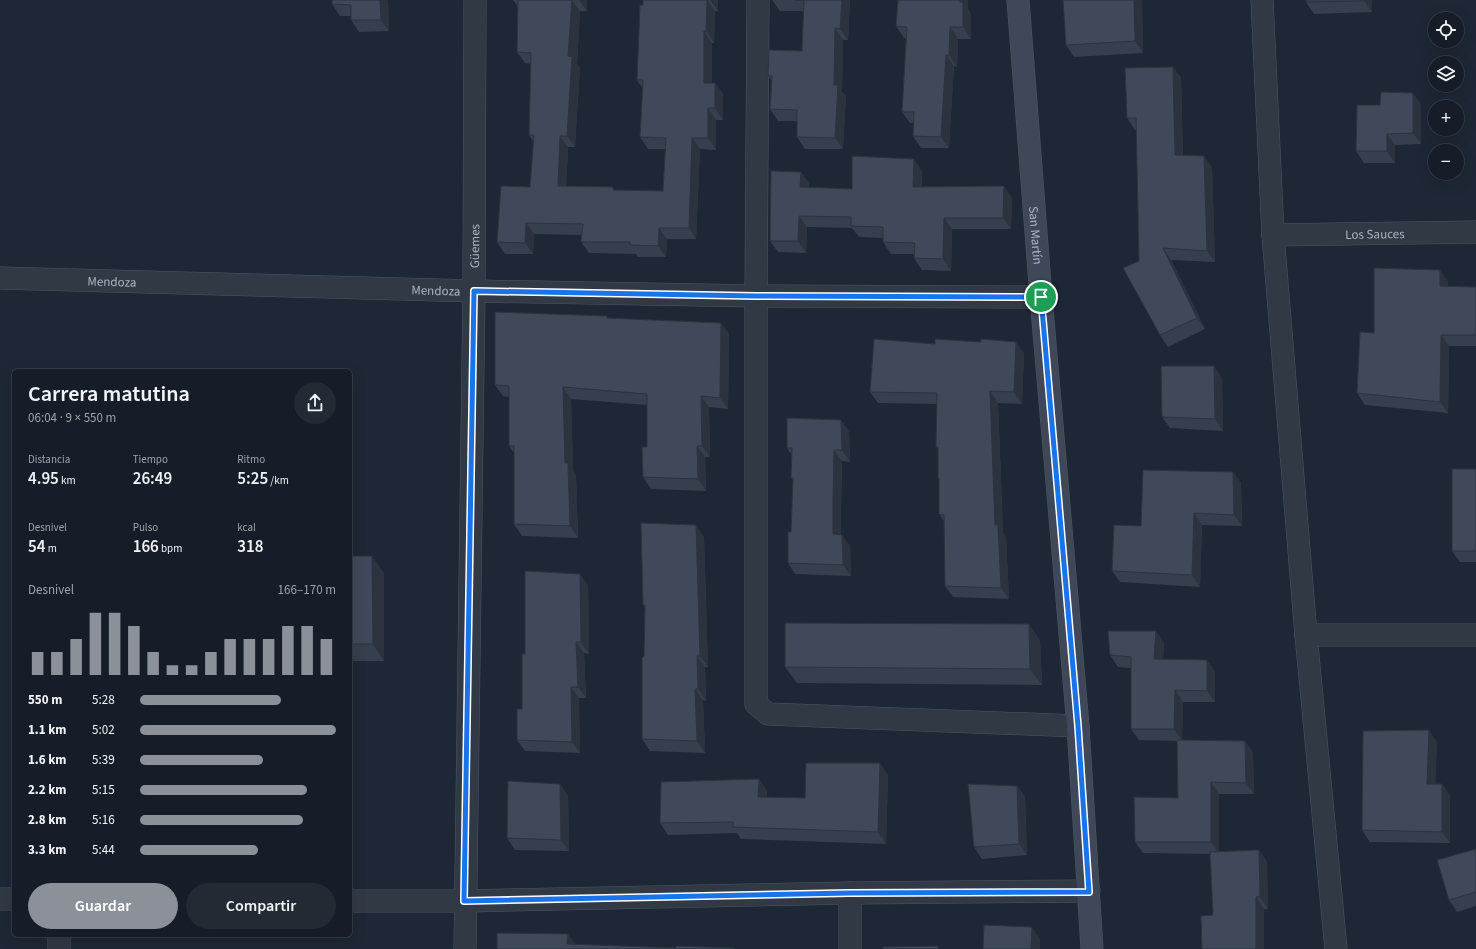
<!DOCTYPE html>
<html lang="es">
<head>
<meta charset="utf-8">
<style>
  :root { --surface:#161d28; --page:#232a34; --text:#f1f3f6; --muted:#9ea2a8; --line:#353b45; --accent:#8c9099 }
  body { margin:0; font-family:"Source Sans 3",sans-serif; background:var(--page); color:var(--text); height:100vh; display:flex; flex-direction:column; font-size:15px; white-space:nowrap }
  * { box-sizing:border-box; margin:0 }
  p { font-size:13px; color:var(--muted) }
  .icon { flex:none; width:22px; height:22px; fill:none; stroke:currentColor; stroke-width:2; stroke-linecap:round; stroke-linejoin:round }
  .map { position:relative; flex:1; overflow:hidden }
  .panel { position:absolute; left:12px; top:369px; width:340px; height:568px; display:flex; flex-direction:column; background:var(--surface); border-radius:6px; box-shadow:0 4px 16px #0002,0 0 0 1px var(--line) }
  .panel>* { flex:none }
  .fabs { position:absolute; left:1428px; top:12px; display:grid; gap:8px }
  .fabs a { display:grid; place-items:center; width:36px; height:36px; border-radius:50%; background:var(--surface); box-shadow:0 4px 16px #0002,0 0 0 1px var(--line); font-size:20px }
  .pin { position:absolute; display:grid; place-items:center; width:34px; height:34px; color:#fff; margin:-17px; border:2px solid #fff; border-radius:50%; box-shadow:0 1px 4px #0007 }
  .round { display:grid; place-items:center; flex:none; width:42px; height:42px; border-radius:21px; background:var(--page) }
  .overview { display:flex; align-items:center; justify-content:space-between; height:68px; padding:0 16px }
  h1 { font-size:22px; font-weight:600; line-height:30px }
  .metrics { display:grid; grid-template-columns:repeat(3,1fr); gap:6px; height:68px; padding:4px 16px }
  .metrics div { display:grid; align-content:center }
  .metrics b { font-size:17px; font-weight:600 }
  .metrics small { font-size:11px; font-weight:400 }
  .metrics p { font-size:11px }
  .chart { height:112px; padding:8px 16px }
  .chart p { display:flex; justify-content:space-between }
  .chart svg { width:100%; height:72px; margin-top:4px; stroke:var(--accent); stroke-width:6 }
  .primary-button { display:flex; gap:8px; margin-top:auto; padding:8px 16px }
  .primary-button a { flex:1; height:46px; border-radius:24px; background:var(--accent); color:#fff; font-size:16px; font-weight:600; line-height:46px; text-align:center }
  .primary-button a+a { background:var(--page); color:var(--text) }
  ul { padding:0 16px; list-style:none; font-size:13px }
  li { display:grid; grid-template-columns:64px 48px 1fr; align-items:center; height:30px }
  li i { height:10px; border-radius:5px; background:var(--accent) }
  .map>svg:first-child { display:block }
</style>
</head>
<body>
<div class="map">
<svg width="1476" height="949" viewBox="0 0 1476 949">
  <rect width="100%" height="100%" fill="#1e2735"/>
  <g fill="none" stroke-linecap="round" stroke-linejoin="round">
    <g stroke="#4f5664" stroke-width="23">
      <g id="street">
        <path d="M758,0L756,296V704L768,714L1078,726"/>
        <path d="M1262,0L1273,235L1306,635L1336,949"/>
        <path id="s1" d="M1273,235L1476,232"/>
        <path id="s2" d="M0,278L474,291L756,296L1041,297"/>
        <path d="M1306,635H1476"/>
        <path d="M850,893V949"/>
        <path d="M0,899H14"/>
        <path d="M350,901H465L850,893L1089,891"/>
        <path d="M59,949V935"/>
        <path id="s3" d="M465,949L474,291L475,0"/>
      </g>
    </g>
    <g stroke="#4f5664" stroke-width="23">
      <g id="secondary">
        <path id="s4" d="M1018,0L1041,297L1078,726L1092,949"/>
      </g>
    </g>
    <use href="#street" stroke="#313945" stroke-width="22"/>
    <use href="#secondary" stroke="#3f4859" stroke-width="22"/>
  </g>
  <g fill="#363f4d">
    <path d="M388,0L389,31L359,32L351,20V16H340L332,4Z"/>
    <path d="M513,0H587V11H580L577,63L580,68L575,147H568L566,186L613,187L614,190L663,191L665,149H648L640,137L643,89L637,80L643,0H718V11H715L714,43H712V83H715L723,94V120H716V150L700,149L696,239H667L666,257H638L636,254L589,253L581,242L582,235L534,234L533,254H505L497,242L530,187L534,143L529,135L531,64L525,63L517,52L518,7Z"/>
    <path d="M772,0H850L848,40H843L842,92L846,96L843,149H805L797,137V121H778L770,109L772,81L768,76L802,51L803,11H780Z"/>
    <path d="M898,0H968V9L971,14V39H958L957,67L954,66L949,148H921L913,136V123H910L902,112L906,38H904L896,26Z"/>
    <path d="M1063,0H1142L1143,53L1074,57L1066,45Z"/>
    <path d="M1372,0V12L1314,14L1306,2Z"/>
    <path d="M1173,67L1181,78L1183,155L1204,156L1212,168L1215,262L1171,260L1205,329L1168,347L1160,335L1136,130H1135L1127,118Z"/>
    <path d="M1421,104V144L1395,145V163H1364L1356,151Z"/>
    <path d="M922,171V187L1012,198L1011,229H952L951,271L922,270L914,258V254H891L883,242V238L859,237L852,228L807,227L806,253L778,252L770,241L809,183V187L852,189Z"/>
    <path d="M1448,281V287H1476V346H1449L1448,413L1365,405L1357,393L1374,333Z"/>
    <path d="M609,318L721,323L729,334L728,409L709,407L710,457H705L706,491L651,489L643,477L647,447V405L571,399L573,470L576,475L578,538L522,536L514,524V453L509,446V397L503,396L495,385Z"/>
    <path d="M935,344L1024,353L1022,404L998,403L1003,532L1006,537L1009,599L953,597L945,586L944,521L939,514V481L938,478V449L936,447L937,404L878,403L870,392Z"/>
    <path d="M1222,378L1223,431L1170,428L1162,417Z"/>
    <path d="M841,420L849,432L850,462L842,461L841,510V535H842L850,546L851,576L795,574L788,563L791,532L793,481L791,478L792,455L787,448Z"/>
    <path d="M1476,469V562H1460L1452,551Z"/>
    <path d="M1233,472L1241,483L1242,526L1202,525L1200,587L1120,582L1112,571L1141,526Z"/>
    <path d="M704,537L708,667H705L706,701L703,700L705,753L650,751L642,739L644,657L645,607L643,605Z"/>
    <path d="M350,556L384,573V661H350Z"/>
    <path d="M588,585L589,654L584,653L586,698H579L580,753L525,751L517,740L522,709L525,654Z"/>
    <path d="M1029,624L1040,641L1042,685L797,683L785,667Z"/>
    <path d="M1164,642L1163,660H1207L1215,672V702H1183L1182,740L1245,741L1253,753L1254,794H1219V852L1259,850L1267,862L1268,909L1213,915L1210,854L1143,853L1135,842L1178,798L1177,741L1139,740L1131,729V668L1118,667L1110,655Z"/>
    <path d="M1437,742L1435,784H1442L1450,796V843L1370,842L1362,830Z"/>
    <path d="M888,775L886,844L741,839L737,833L668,835L660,823L759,779L767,791V797L805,798Z"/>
    <path d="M560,784L568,796L569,851L515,850L507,838Z"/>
    <path d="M1017,786L1025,797L1027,855L982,859L974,847Z"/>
    <path d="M1476,849V906L1457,912L1449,900Z"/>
  </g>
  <g fill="#2c333f">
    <path d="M380,0H388L389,31L381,20Z"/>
    <path d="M572,0L580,11L577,63L580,68L575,147L567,136L568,56Z"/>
    <path d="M579,0H587V11Z"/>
    <path d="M707,0L715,11L714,43L706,31Z"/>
    <path d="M710,0H718V11Z"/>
    <path d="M842,0H850L848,40L840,29Z"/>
    <path d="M960,0H968V9L971,14V39L963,27Z"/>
    <path d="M1134,0H1142L1143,53L1135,41Z"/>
    <path d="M1364,0H1372V12L1364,1Z"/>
    <path d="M950,27L958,39L957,67L949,55Z"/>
    <path d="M835,28L843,40L842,92L846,96L843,149L835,138L834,85Z"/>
    <path d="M704,31L712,43V94L704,83Z"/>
    <path d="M946,55L954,66L949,148L941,137Z"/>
    <path d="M1173,67L1181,78L1183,167L1175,155Z"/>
    <path d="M715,83L723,94V120L715,108Z"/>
    <path d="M1413,93L1421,104V144L1413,133Z"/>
    <path d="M708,108L716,120V150L708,138Z"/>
    <path d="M1387,134L1395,145V163L1387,151Z"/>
    <path d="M560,136L568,147L566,197L558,186Z"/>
    <path d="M692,138L700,149L696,239L689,228Z"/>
    <path d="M1204,156L1212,168L1215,262L1207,251Z"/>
    <path d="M914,159L922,171L921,198L913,187Z"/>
    <path d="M801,172L809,183L808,198L800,187Z"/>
    <path d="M1004,186L1012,198L1011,229L1003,218Z"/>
    <path d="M799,216L807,227L806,253L798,241Z"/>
    <path d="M944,218L952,229L951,271L943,259Z"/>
    <path d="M526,223L534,234L533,254L525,243Z"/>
    <path d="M659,228L667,239L666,257L658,246Z"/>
    <path d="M1163,248L1171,260L1205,329L1197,318Z"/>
    <path d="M1440,270L1448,281L1447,298L1440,286Z"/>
    <path d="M721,323L729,334L728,409L720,398Z"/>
    <path d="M1441,335L1449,346L1448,413L1440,402Z"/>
    <path d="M1016,342L1024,353L1022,404L1014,392Z"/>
    <path d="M1214,366L1222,378L1223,431L1215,419Z"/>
    <path d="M563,387L571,399L573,470L576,475L578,538L570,526L565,463Z"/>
    <path d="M990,391L998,403L1003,532L1006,537L1009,599L1001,588L995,525Z"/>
    <path d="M701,396L709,407L710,457L702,446Z"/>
    <path d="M841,420L849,432L850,462L842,450Z"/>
    <path d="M697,446L705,457L706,491L698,479Z"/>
    <path d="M834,450L842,461L841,510V546L833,534V499Z"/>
    <path d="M1233,472L1241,483L1242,526L1234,515Z"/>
    <path d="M1194,513L1202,525L1200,587L1192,575Z"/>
    <path d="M696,525L704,537L708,667L700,656Z"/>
    <path d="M842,535L850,546L851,576L843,565Z"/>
    <path d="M372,556L384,573V661L373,644Z"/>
    <path d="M580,574L588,585L589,654L581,642Z"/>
    <path d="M1029,624L1040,641L1042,685L1030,669Z"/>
    <path d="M1156,631L1164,642L1162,671L1154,659Z"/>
    <path d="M576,642L584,653L586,698L578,687Z"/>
    <path d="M697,656L705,667L706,701L698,689Z"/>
    <path d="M1207,660L1215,672V702L1207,691Z"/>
    <path d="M571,687L579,698L580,753L572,742Z"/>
    <path d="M695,689L703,700L705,753L697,741Z"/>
    <path d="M1175,690L1183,702L1182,741L1174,729Z"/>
    <path d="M1429,730L1437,742L1435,796L1427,784Z"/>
    <path d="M1245,741L1253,753L1254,794L1246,783Z"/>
    <path d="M880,763L888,775L886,844L878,832Z"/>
    <path d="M759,779L767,791L766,808L758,797Z"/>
    <path d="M1211,782L1219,794V854L1211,842Z"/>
    <path d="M560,784L568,796L569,851L561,840Z"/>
    <path d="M1442,784L1450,796V843L1442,832Z"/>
    <path d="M1017,786L1025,797L1027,855L1019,844Z"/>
    <path d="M1259,850L1267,862L1268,909L1260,897Z"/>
    <path d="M1256,897L1264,909V949H1256Z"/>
    <path d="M1032,927L1040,939V949H1031Z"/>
    <path d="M568,934L576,945L567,944Z"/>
  </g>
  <g fill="#3f495a" stroke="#2c333f">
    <path d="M332,0H380L381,20H351V5L332,4Z"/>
    <path d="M518,0H572L568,56L572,57L567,136H560L558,186L613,187V190L663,191L666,138L640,137L643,80H637L640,5H643V0H707L706,31H704V83H715V108H708V138H692L689,228H659L658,246L630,245V242H581L583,224L526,223L525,243L497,242L501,186L530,187L534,135H529L531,53L517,52Z"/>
    <path d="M795,0H842L840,29L835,28L834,85H838L835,138L797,137V110L770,109L772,76H768L769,50L802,51L804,0Z"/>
    <path d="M898,0H960V2H963V27H950L949,55H946L941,137L913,136L914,112H902L907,27L896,26Z"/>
    <path d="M1063,0H1134L1135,41L1066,45Z"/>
    <path d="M1306,0H1364V1L1306,2Z"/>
    <path d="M1173,67L1175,155L1204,156L1207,251L1163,248L1197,318L1160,335L1123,268L1139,261L1136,118H1127L1125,68Z"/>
    <path d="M1381,92L1413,93V133L1387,134V151H1356L1357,105H1380Z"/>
    <path d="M852,156L914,159L913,187L1004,186L1003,218H944L943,259L914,258L915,243L883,242V227L851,226V217L799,216L798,241H770L771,171L801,172L800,187L852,189Z"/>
    <path d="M1374,268L1440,270V286L1476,287V335H1441L1440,402L1357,393L1360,332L1374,333Z"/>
    <path d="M495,312L607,316V318L721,323L720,398L701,396L702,446H697L698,479L643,477L642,447H647V394L563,387L565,463H568L570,526L514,524V446H509V386L495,385Z"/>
    <path d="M874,339L935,344V339L981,342V339L1016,342L1014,392L990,391L995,525H998L1001,588L945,586L944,515L939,514V478H938V447H936L937,393L870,392Z"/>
    <path d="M1161,366H1214L1215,419L1162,417Z"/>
    <path d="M787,418L841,420L842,450H834L833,499V534L842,535L843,565L788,563V532H791L793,478H791L792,448H787Z"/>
    <rect x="1452" y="469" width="24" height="82"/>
    <path d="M1143,470L1233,472L1234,515L1194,513L1192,575L1112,571L1114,525L1141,526Z"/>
    <path d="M641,523L696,525L700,656H697L698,689H695L697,741L642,739V657H644L645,605H643Z"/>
    <path d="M350,556H372L373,644H350Z"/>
    <path d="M525,571L580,574L581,642H576L578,687H571L572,742L517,740V709H522V654H525Z"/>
    <path d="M785,623L1029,624L1030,669L785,667Z"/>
    <path d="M1108,631H1156L1154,659L1207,660V691L1175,690L1174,729H1131V657L1110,655Z"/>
    <path d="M1429,730L1427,784H1442V832L1362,830L1363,731Z"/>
    <path d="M1177,740L1245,741L1246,783L1211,782V842H1135L1134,797L1178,798Z"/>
    <path d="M806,763H880L878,832L733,827V822L660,823L661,782L759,779L758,797L805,798Z"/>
    <path d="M508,781L560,784L561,840L507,838Z"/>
    <path d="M968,784L1017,786L1019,844L974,847Z"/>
    <path d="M1476,849V892L1449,900L1437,860Z"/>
    <path d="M1259,850L1260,897H1256V949H1202L1201,916L1213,915L1210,852Z"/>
    <path d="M984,925L1032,927L1031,949H983Z"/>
    <path d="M497,933L568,934L567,944L676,948V946L734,948V949H497Z"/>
    <path d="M938,946V949H883V947Z"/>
  </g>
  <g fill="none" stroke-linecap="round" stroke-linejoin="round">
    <g stroke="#fff" stroke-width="8">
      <path id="route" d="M474,291L756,296L1041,297L1078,726L1089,892L850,893L464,901Z"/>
    </g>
    <use href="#route" stroke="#1a73e8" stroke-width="5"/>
  </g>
  <g text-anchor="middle" stroke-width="4" stroke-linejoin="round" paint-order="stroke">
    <g font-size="13" fill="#abb3c3" stroke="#171e2a">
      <text dy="5" stroke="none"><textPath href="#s1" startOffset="102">Los Sauces</textPath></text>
      <text dy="5" stroke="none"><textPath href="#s4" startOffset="236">San Martín</textPath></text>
      <text dy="5" stroke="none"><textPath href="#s3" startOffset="703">Güemes</textPath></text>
      <text dy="5" stroke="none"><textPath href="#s2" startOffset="112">Mendoza</textPath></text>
      <text dy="5" stroke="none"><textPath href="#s2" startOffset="436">Mendoza</textPath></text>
    </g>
  </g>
</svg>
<div class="fabs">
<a><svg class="icon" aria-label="locate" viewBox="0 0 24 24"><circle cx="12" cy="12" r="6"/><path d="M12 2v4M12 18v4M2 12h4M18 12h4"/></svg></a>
<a><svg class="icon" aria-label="layers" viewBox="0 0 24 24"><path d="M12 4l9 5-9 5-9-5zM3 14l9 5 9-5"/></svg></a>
<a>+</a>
<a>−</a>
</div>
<div class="pin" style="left:1041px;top:297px;background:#1e9e55"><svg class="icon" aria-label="arrive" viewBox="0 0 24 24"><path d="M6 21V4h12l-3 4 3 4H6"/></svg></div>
<section class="panel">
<div class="overview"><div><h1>Carrera matutina</h1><p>06:04 · 9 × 550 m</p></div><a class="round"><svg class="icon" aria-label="share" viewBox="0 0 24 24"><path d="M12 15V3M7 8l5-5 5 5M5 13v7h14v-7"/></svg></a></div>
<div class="metrics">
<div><p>Distancia</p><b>4.95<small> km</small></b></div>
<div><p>Tiempo</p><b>26:49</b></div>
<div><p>Ritmo</p><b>5:25<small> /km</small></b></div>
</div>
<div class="metrics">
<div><p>Desnivel</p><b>54<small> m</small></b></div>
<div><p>Pulso</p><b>166<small> bpm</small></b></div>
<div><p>kcal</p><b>318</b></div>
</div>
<div class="chart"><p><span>Desnivel</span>166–170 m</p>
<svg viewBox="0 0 160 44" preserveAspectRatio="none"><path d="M5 44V30M15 44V30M25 44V22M35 44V6M45 44V6M55 44V14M65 44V30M75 44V38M85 44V38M95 44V30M105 44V22M115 44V22M125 44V22M135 44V14M145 44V14M155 44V22"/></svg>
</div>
<ul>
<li><b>550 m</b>5:28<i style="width:72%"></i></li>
<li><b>1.1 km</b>5:02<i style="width:100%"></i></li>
<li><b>1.6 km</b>5:39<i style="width:63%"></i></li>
<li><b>2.2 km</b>5:15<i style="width:85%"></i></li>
<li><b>2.8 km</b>5:16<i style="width:83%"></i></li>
<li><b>3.3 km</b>5:44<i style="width:60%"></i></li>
</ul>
<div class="primary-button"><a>Guardar</a><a>Compartir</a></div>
</section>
</div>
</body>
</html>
